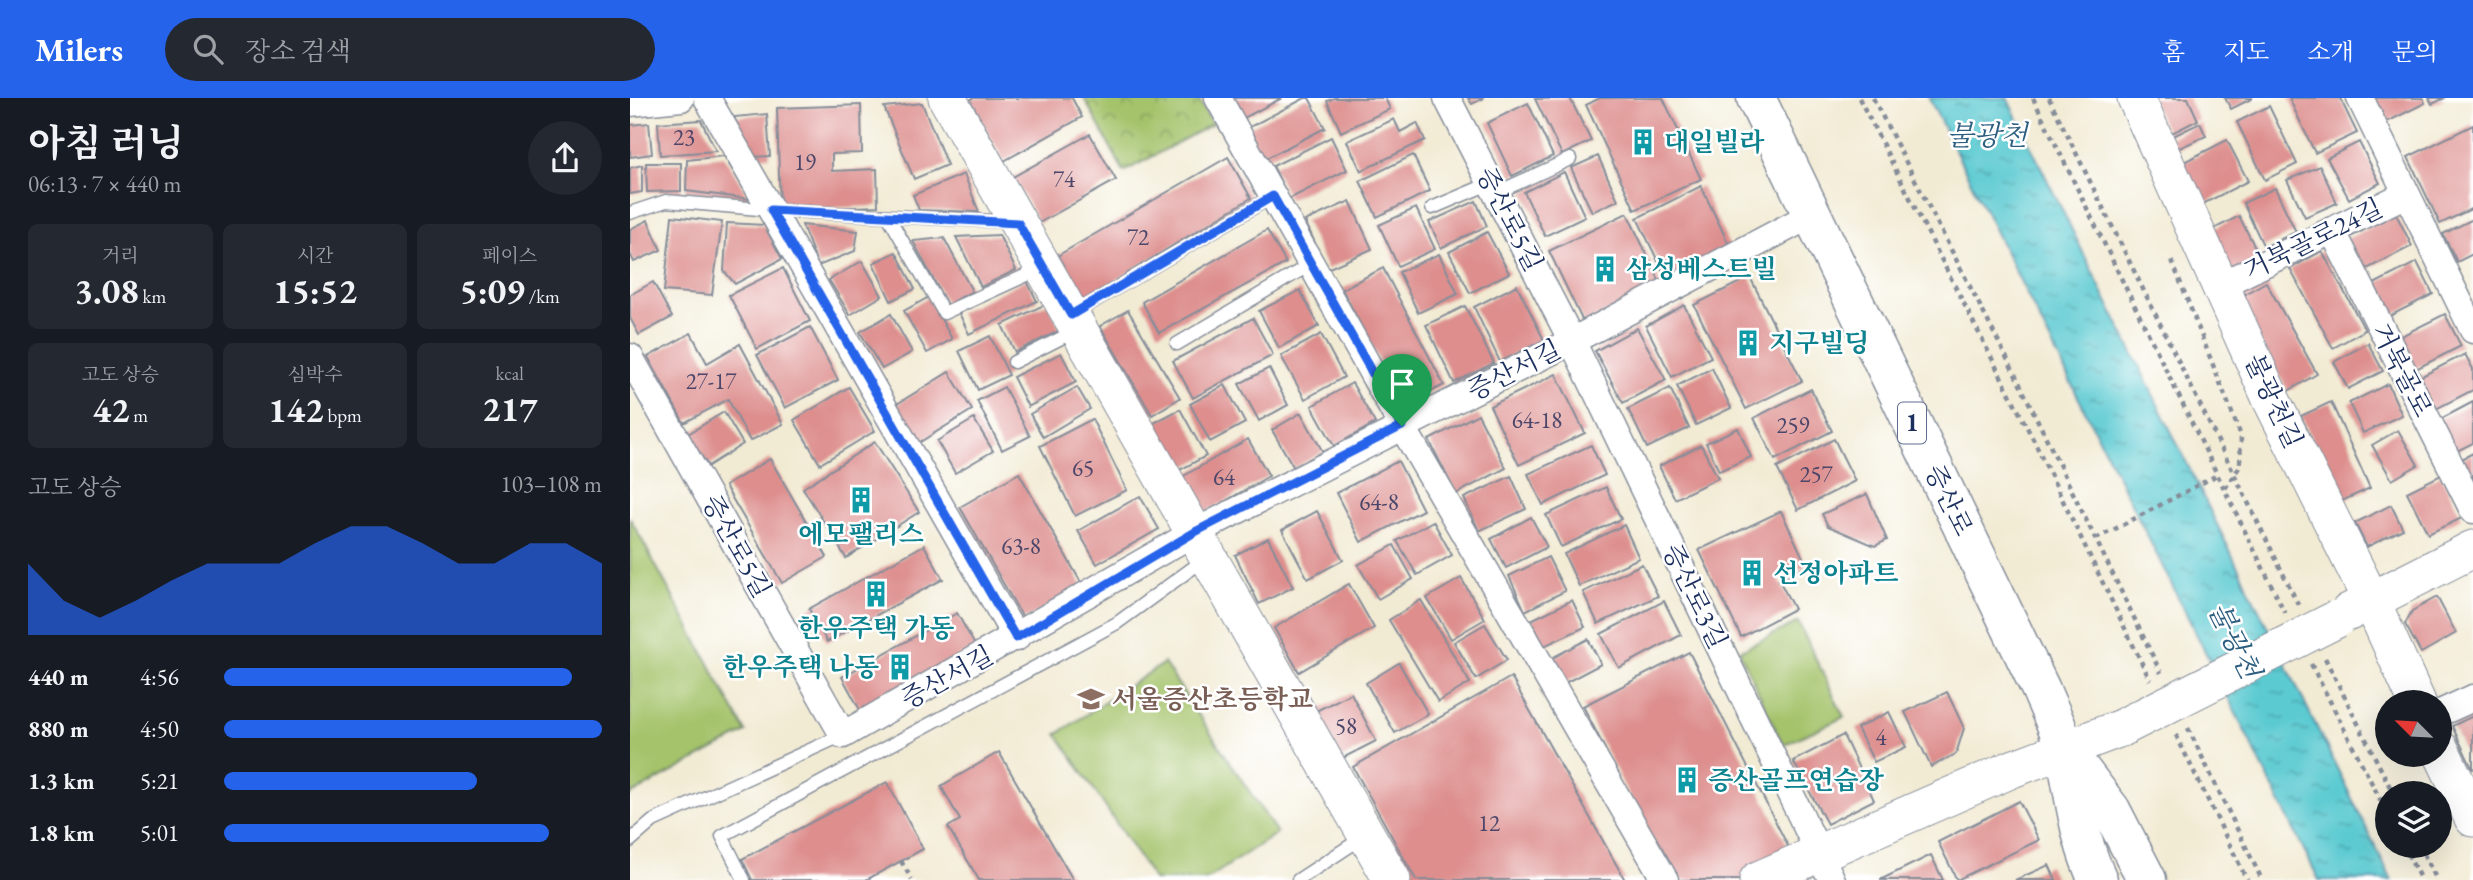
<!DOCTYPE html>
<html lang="ko">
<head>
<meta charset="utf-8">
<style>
  :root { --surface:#171b24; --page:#242831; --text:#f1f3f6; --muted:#9ea1a6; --accent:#2563eb }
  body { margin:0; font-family:"EB Garamond","Noto Serif KR",serif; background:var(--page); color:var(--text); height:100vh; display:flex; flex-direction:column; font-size:26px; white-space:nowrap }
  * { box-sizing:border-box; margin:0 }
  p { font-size:23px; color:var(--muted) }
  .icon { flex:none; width:38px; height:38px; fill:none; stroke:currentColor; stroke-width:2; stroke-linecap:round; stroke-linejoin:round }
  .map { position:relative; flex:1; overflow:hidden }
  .sheet { display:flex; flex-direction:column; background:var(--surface); width:630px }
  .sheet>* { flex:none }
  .needle { width:46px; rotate:294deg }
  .tools { position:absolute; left:1745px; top:592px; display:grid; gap:14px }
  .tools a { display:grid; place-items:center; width:77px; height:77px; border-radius:50%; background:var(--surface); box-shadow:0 7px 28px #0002; font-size:35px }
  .pin { position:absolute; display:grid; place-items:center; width:60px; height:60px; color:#fff; margin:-72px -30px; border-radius:50% 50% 50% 0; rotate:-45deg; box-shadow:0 0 7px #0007 }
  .pin .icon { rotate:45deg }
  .round { display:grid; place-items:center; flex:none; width:74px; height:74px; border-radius:37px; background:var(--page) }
  .headline { display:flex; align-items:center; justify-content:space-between; height:119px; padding:0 28px }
  h1 { font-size:38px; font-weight:700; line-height:52px }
  .stats { display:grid; grid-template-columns:repeat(3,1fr); gap:10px; height:119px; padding:7px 28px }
  .stats div { display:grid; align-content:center; border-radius:10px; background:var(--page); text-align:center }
  .stats b { font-size:35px; font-weight:700 }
  .stats small { font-size:19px; font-weight:400 }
  .stats p { font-size:19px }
  .chart { height:196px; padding:14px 28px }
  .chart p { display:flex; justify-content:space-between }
  .chart svg { width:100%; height:126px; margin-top:7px; fill:var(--accent); opacity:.7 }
  ul { padding:0 28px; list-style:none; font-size:23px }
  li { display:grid; grid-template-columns:112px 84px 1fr; align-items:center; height:52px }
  li i { height:18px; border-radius:9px; background:var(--accent) }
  header { display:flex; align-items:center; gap:42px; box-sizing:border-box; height:98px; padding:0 35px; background:var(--accent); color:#fff }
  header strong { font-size:33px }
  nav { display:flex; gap:38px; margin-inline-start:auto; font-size:24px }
  .search { width:490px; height:63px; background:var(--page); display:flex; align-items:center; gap:18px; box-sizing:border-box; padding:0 24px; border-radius:38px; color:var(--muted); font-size:26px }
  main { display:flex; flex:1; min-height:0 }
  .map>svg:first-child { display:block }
</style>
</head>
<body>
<header>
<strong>Milers</strong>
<div class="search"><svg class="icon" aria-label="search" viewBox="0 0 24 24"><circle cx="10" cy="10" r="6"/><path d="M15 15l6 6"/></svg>장소 검색</div>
<nav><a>홈</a><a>지도</a><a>소개</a><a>문의</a></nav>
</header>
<main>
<section class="sheet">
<div class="headline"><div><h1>아침 러닝</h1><p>06:13 · 7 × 440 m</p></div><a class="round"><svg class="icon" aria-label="share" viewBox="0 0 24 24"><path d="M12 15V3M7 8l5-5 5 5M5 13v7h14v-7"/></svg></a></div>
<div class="stats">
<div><p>거리</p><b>3.08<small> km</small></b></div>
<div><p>시간</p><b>15:52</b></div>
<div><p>페이스</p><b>5:09<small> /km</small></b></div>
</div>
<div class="stats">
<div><p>고도 상승</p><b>42<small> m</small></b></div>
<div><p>심박수</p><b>142<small> bpm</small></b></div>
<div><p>kcal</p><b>217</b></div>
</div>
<div class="chart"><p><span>고도 상승</span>103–108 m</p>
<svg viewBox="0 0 160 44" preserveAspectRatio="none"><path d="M0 44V19L10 32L20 38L30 32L40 25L50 19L60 19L70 19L80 12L90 6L100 6L110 12L120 19L130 19L140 12L150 12L160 19V44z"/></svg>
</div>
<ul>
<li><b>440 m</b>4:56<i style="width:92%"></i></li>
<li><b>880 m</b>4:50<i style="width:100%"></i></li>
<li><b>1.3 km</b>5:21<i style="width:67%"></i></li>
<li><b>1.8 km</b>5:01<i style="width:86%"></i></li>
</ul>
</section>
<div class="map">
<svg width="1843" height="782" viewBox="0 0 1843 782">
  <defs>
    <pattern id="park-crowns" width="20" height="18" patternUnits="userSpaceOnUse" patternTransform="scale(1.75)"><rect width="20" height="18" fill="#a4c36b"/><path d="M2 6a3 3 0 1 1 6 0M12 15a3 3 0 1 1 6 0" fill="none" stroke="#859f5b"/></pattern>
    <pattern id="water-ripples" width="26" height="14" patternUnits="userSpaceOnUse" patternTransform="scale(1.75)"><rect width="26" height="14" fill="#5ccad1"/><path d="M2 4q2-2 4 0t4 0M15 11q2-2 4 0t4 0" fill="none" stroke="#4ba4ad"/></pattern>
  </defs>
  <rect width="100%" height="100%" fill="#fff"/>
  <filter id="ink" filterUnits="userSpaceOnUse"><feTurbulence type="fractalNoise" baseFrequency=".0143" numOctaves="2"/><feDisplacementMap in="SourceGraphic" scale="14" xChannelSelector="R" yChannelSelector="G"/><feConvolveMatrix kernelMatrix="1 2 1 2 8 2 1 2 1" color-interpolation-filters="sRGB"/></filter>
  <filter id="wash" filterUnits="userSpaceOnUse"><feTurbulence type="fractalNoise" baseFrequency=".00686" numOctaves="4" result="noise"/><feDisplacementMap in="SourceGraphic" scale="28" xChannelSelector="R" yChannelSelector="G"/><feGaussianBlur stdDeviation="1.57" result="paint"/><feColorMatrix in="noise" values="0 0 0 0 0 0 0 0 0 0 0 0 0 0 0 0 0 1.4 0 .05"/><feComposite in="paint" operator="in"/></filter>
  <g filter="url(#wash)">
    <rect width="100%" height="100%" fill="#f2ebd4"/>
    <g fill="#a4c36b" stroke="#607964" stroke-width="2">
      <path d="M0,420L116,634L0,697Z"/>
      <path d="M1168,524L1214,619L1153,647L1109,553Z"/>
      <path d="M534,565L647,735L576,782H524L427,636Z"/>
    </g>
    <path fill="url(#park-crowns)" stroke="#607964" stroke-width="2" d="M454,0H568L582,26L494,74Z"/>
    <path fill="url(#water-ripples)" stroke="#3c7c98" stroke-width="2" d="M1299,0H1377L1762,782H1689Z"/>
    <g id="blocks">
      <g fill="#dd8e8d">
        <path d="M343,0H442L452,19L374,63L340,2Z"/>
        <path d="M601,0H652L612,21Z"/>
        <path d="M675,0H679L695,30L633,62L616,31Z"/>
        <path d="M704,0H755L760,11L711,34L697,3Z"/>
        <path d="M838,0H854L842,6Z"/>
        <path d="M940,0L961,43L932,57L905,1Z"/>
        <path d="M970,0H1033L1071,81L1005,112L956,7Z"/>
        <path d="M1521,0H1558L1568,22L1538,37Z"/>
        <path d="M1595,0H1623L1601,11Z"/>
        <path d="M1659,0H1710L1727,35L1685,55Z"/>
        <path d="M1743,0H1793L1795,5L1755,25Z"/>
        <path d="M1799,0H1815L1802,6Z"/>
        <path d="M292,5L317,67L284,81L254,9Z"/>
        <path d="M898,5L923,58L882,78L857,25Z"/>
        <path d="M231,7L232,55L202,56V73L247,71L248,108L150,112L147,10Z"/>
        <path d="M1639,8L1667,66L1635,82L1607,24Z"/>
        <path d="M137,16L140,58L122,59L104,19Z"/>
        <path d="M764,21L770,34L787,25L795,42L731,73L717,43Z"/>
        <path d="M71,22L86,53L30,57L28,25Z"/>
        <path d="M19,25L22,56L0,59V27Z"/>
        <path d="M1570,25L1576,38L1545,52L1539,40Z"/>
        <path d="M1843,27V110L1810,126L1778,59Z"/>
        <path d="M460,36L486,82L409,125L383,79Z"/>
        <path d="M701,39L717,72L659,101L643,68Z"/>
        <path d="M1597,42L1618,83L1569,108L1548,67Z"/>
        <path d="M1729,44L1750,85L1719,101L1697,60Z"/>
        <path d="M783,57L800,93L747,119L730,83Z"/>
        <path d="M94,58L120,101L56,93L57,62Z"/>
        <path d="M968,58L988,102L962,114L941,70Z"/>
        <path d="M598,59L621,100L452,203L427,158Z"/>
        <path d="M16,65H51V93L17,94Z"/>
        <path d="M12,67V94L0,96V70Z"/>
        <path d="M1690,68L1707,105L1675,119L1657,82Z"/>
        <path d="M934,74L955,119L915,138L894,94Z"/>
        <path d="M334,76L349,114L289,112L283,97Z"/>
        <path d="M1071,88L1101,151L1037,182L1007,120Z"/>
        <path d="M1645,90L1666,134L1634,149L1613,105Z"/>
        <path d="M720,103L742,151L697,171L675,123Z"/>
        <path d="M846,103L857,128L811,150L799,124Z"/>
        <path d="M786,110L805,151L768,168L749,127Z"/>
        <path d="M997,115L1032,188L954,226L919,153Z"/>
        <path d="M1766,116L1782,148L1733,173L1716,141Z"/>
        <path d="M42,118L92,124L82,197L34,193Z"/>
        <path d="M1609,118L1631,161L1599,177L1578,134Z"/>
        <path d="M1843,121V156L1827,164L1813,136Z"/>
        <path d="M18,122L31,152L4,164L0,156V131Z"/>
        <path d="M97,125L134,127L152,161L105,186L94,173Z"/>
        <path d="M172,127L228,133L225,153L188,168Z"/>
        <path d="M637,132L656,165L529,235L512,204Z"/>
        <path d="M857,134L879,175L840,195L819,154Z"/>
        <path d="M369,137L386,172L351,189L326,139Z"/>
        <path d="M314,140L342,193L317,207L283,143Z"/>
        <path d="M1692,153L1735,232L1703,250L1660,171Z"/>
        <path d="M266,154L285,191L261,203L243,165Z"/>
        <path d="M809,156L828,196L788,215L769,174Z"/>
        <path d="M232,163L252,198L220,217L199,182Z"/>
        <path d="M1787,164L1803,196L1754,221L1738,189Z"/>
        <path d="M153,170L180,223L127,251L99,197Z"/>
        <path d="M753,170L814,287L773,308L712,191Z"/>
        <path d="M1120,179L1172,283L1116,311L1064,207Z"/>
        <path d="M396,181L407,203L339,236L329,215Z"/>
        <path d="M23,184L42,219L9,237L0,220V197Z"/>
        <path d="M1636,184L1687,276L1658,293L1606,201Z"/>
        <path d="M887,187L914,242L870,264L844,209Z"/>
        <path d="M670,192L689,228L649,250L629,213Z"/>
        <path d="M299,199L322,241L297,255L274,213Z"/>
        <path d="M418,205L431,232L385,254L372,227Z"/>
        <path d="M1054,207L1081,259L1042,279L1016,228Z"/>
        <path d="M835,208L864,265L824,285L796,227Z"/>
        <path d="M498,212L550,300L522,317L470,228Z"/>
        <path d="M261,216L282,254L252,271L230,234Z"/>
        <path d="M1815,216L1831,248L1782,273L1765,241Z"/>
        <path d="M623,220L643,257L563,300L543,263Z"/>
        <path d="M180,229L208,282L155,310L127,257Z"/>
        <path d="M1007,230L1036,282L993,305L965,253Z"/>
        <path d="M61,235L77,265L110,246L153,326L120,343L98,301L54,325L18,259Z"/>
        <path d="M691,236L714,279L675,301L651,258Z"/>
        <path d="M360,238L379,277L348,292L329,253Z"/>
        <path d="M1738,245L1753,273L1718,291L1704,264Z"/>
        <path d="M431,255L446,284L398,309L383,279Z"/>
        <path d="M1835,256L1843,271V292L1802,313L1786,281Z"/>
        <path d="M639,270L658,307L629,323L609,286Z"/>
        <path d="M1082,270L1101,310L1066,327L1047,288Z"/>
        <path d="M319,274L342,312L285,347L262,309Z"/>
        <path d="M926,276L955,335L889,367L860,308Z"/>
        <path d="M722,285L745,325L704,348L682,308Z"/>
        <path d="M1758,286L1772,317L1733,335L1719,305Z"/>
        <path d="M595,287L615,325L580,344L560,306Z"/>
        <path d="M219,289L245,333L190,366L164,322Z"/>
        <path d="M374,289L400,338L372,352L347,303Z"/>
        <path d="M447,289L460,311L413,339L400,316Z"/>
        <path d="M1040,290L1059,330L1017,350L998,311Z"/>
        <path d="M1181,291L1202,333L1145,362L1124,320Z"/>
        <path d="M1701,304L1740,390L1710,404L1671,318Z"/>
        <path d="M1843,304V345L1821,356L1805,324Z"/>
        <path d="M550,311L576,358L548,373L522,326Z"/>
        <path d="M94,314L113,346L78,368L58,336Z"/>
        <path d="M671,315L693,354L664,370L642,332Z"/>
        <path d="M848,316L876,370L826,396L799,342Z"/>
        <path d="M344,321L363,353L325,375L307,343Z"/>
        <path d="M462,321L497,392L445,418L410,348Z"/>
        <path d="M1108,330L1121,359L1089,373L1076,345Z"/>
        <path d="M1768,332L1788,367L1762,382L1742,347Z"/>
        <path d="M618,341L639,378L571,417L550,380Z"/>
        <path d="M1204,341L1225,383L1168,412L1147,370Z"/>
        <path d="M245,344L289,414L216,460L173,390Z"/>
        <path d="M961,347L975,377L913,407L898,376Z"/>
        <path d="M1071,347L1088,380L1045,401L1029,368Z"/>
        <path d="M1843,355V393L1828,363Z"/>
        <path d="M140,361L197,459L152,485L95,388Z"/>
        <path d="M768,363L793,412L731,444L706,395Z"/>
        <path d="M389,375L453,488L394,522L330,409Z"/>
        <path d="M1811,377L1832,420L1798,436L1777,394Z"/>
        <path d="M881,378L896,411L849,433L834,400Z"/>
        <path d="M976,389L991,421L931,449L916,417Z"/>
        <path d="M1237,396L1257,442L1245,448L1198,428L1192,416Z"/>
        <path d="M510,398L529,431L467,466L448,433Z"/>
        <path d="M1761,407L1773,431L1737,449L1725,425Z"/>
        <path d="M687,413L713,462L678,481L652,432Z"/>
        <path d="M1151,413L1177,468L1149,482L1164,511L1111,539L1069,452Z"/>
        <path d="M901,419L917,449L876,470L861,441Z"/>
        <path d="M803,423L822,457L787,477L767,443Z"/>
        <path d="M994,427L1009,460L949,488L934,456Z"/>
        <path d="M638,440L663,489L629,506L605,457Z"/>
        <path d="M294,447L313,481L197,544L179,511Z"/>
        <path d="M764,447L783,481L748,501L728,467Z"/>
        <path d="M918,459L935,493L895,513L879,478Z"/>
        <path d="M1012,466L1028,498L968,526L953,494Z"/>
        <path d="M831,480L855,521L821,541L797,500Z"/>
        <path d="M719,486L744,530L669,574L644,530Z"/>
        <path d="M1807,499L1826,535L1791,555L1775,526L1782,513Z"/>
        <path d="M791,502L840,585L808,604L759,522Z"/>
        <path d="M942,502L955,529L914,548L901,522Z"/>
        <path d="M1034,503L1051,537L989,570L971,536Z"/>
        <path d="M327,515L346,549L230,612L212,579Z"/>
        <path d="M855,526L877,562L846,581L824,544Z"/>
        <path d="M958,541L971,566L935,585L922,560Z"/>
        <path d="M1059,554L1162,756L1111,782H1042L953,608Z"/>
        <path d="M769,565L798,616L765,635L736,585Z"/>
        <path d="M881,579L995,782H786L723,669Z"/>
        <path d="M1317,594L1334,630L1326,656L1301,669L1275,614Z"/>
        <path d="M721,595L746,643L711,661L686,613Z"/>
        <path d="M1259,614L1276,649L1244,664L1227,630Z"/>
        <path d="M1843,618V672L1822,628Z"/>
        <path d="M1213,637L1244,702L1197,726L1163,663Z"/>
        <path d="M369,654L443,782H349L318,729L330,722L311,688Z"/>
        <path d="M257,684L293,751L236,782H122L112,761Z"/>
        <path d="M1389,703L1409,742L1327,782L1308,744Z"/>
        <path d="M1301,757L1313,782H1250Z"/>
        <path d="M1419,767L1426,782H1385Z"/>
      </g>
    </g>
  </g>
  <g filter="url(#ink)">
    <use href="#blocks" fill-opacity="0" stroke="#868d99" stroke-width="2"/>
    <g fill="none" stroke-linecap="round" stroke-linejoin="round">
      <g stroke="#868d99" stroke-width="15">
        <g id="lane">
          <path d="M866,95L940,61"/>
          <path d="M802,110L861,85"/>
          <path d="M0,115L36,103L141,112L382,124"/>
          <path d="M258,118L314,215L410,171"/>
          <path d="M444,215L643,98"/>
          <path d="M547,246L681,166"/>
          <path d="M384,264L445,233"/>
          <path d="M0,743L23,723L213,637"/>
          <path d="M114,782L92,738L487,525L575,461"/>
          <path d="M668,782L735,738"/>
        </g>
      </g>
      <g stroke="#868d99" stroke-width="29">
        <g id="street">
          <path d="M77,0L386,540"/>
          <path d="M588,0L772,328L1035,782"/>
          <path d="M817,0L942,243L1202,782"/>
          <path d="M1730,0L1843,232"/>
          <path d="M0,5L51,0"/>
          <path d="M1702,132L1843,412"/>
          <path d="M1591,187L1776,96"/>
          <path d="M0,259L213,637L565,434L942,243L1181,117"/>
          <path d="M1810,615L1843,600"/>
        </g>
      </g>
      <g stroke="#868d99" stroke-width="39">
        <g id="secondary">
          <path d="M317,0L762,782"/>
          <path d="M1506,0L1641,301L1741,502L1787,604"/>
          <path d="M1719,514L1843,451"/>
          <path d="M1810,651L1843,720"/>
          <path d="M1128,782L1382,671L1491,630"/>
        </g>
      </g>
      <g stroke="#868d99" stroke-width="41">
        <g id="primary">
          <path d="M1126,0L1411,592C1419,612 1431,633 1435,654C1445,698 1448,741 1468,782"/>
          <path d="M1438,655L1481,712L1517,782"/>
        </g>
      </g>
      <g stroke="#868d99" stroke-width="4.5" stroke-dasharray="5 5" stroke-linecap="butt">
        <path d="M1229,0L1405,345L1520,582"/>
        <path d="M1243,0L1385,276L1531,575"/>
        <path d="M1403,0L1655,515"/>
        <path d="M1419,0L1669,508"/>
        <path d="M1542,163L1611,338L1610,368L1594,392"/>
        <path d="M1466,441L1587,377"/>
        <path d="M1695,560L1763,695"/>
        <path d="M1681,566L1757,715"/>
        <path d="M1558,630L1632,782"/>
        <path d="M1546,637L1617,782"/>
        <path d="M1773,747L1791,782"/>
        <path d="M1789,747L1807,782"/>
        <path d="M271,763L282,782"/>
      </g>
      <use href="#lane" stroke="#fff" stroke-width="12"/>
      <use href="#street" stroke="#fff" stroke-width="26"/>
      <use href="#secondary" stroke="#fff" stroke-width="37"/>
      <use href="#primary" stroke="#fff" stroke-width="38"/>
      <g stroke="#868d99" stroke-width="39" stroke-linecap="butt">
        <path id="secondary-bridge" d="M1491,630L1707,521"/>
      </g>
      <use href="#secondary-bridge" stroke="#fff" stroke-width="37"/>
    </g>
  </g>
  <g fill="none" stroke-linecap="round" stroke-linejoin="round" filter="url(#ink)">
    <g stroke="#fff" stroke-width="14">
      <path id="route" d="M643,98L772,328L565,434L386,540L141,112L388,125L441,217Z"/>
    </g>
    <use href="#route" stroke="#2563eb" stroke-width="9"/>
  </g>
  <defs>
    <g id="building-bare" transform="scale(2.1)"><path d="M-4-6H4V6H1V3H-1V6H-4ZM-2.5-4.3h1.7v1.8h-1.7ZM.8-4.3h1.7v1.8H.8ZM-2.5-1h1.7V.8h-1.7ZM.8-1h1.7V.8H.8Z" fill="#0f9aa8" stroke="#fff" stroke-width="2.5" paint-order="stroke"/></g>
    <g id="school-bare" transform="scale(2.1)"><path d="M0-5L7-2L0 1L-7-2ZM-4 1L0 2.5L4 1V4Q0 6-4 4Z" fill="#8d6e63" stroke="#fff" stroke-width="2.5" paint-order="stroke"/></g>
  </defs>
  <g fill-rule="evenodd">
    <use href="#building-bare" x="1013" y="44"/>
    <use href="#building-bare" x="975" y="171"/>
    <use href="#building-bare" x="1118" y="245"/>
    <use href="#building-bare" x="231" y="402"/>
    <use href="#building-bare" x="1122" y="475"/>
    <use href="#building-bare" x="246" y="496"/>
    <use href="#building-bare" x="270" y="569"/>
    <use href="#school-bare" x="461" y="601"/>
    <use href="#building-bare" x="1057" y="682"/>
  </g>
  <g text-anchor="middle" stroke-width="5" stroke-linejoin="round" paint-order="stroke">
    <g font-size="23" fill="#4c476a">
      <text x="54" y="47">23</text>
      <text x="175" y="72">19</text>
      <text x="434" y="89">74</text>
      <text x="508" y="147">72</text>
      <text x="81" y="291">27-17</text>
      <text x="907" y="330">64-18</text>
      <text x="1163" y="335">259</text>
      <text x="453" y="378">65</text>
      <text x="1186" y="384">257</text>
      <text x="594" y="387">64</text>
      <text x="749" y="412">64-8</text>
      <text x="391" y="456">63-8</text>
      <text x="716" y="636">58</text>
      <text x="1251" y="647">4</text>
      <text x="859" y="733">12</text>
    </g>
    <rect fill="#fff" stroke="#5f6d8e" stroke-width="2" x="1268" y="304.5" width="28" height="41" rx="5"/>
    <g font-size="24" font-weight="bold" fill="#1b2f5e">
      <text x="1282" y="333">1</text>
    </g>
    <g font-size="26" font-weight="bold" fill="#0d838f" stroke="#fff" text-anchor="start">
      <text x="1034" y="53">대일빌라</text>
      <text x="996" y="180">삼성베스트빌</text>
      <text x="1139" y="254">지구빌딩</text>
      <text x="231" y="445" text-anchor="middle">에모팰리스</text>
      <text x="1143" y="484">선정아파트</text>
      <text x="246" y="539" text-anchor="middle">한우주택 가동</text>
      <text x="249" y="578" text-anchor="end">한우주택 나동</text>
      <text x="1078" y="691">증산골프연습장</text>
    </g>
    <g font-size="26" fill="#1b2f5e" stroke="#fff">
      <text transform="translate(880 121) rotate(63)" y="9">증산로5길</text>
      <text transform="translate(1683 141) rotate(-26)" y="9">거북골로24길</text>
      <text transform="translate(884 272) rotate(-27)" y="9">증산서길</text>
      <text transform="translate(1772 272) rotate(63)" y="9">거북골로</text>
      <text transform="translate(1644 303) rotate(65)" y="9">불광천길</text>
      <text transform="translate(1319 402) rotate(64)" y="9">증산로</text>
      <text transform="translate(107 448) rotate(61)" y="9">증산로5길</text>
      <text transform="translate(1065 498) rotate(64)" y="9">증산로3길</text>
      <text transform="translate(317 579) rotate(-29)" y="9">증산서길</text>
    </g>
    <g font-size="26" font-weight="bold" fill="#785e54" stroke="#fff" text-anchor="start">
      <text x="482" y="610">서울증산초등학교</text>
    </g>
    <g font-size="28" font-style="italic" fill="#2e5e80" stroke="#fff">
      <text x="1357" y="47">불광천</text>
      <text transform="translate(1605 542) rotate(64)" y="10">불광천</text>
    </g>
  </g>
</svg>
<div class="tools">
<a><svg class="needle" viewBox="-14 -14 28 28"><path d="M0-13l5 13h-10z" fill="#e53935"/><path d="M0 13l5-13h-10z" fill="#9ea1a6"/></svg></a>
<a><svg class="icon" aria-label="layers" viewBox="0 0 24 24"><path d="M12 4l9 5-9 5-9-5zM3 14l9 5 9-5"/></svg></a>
</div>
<div class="pin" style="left:772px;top:328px;background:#1e9e55"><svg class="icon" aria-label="arrive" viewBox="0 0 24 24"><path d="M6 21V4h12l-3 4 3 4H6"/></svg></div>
</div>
</main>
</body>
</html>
